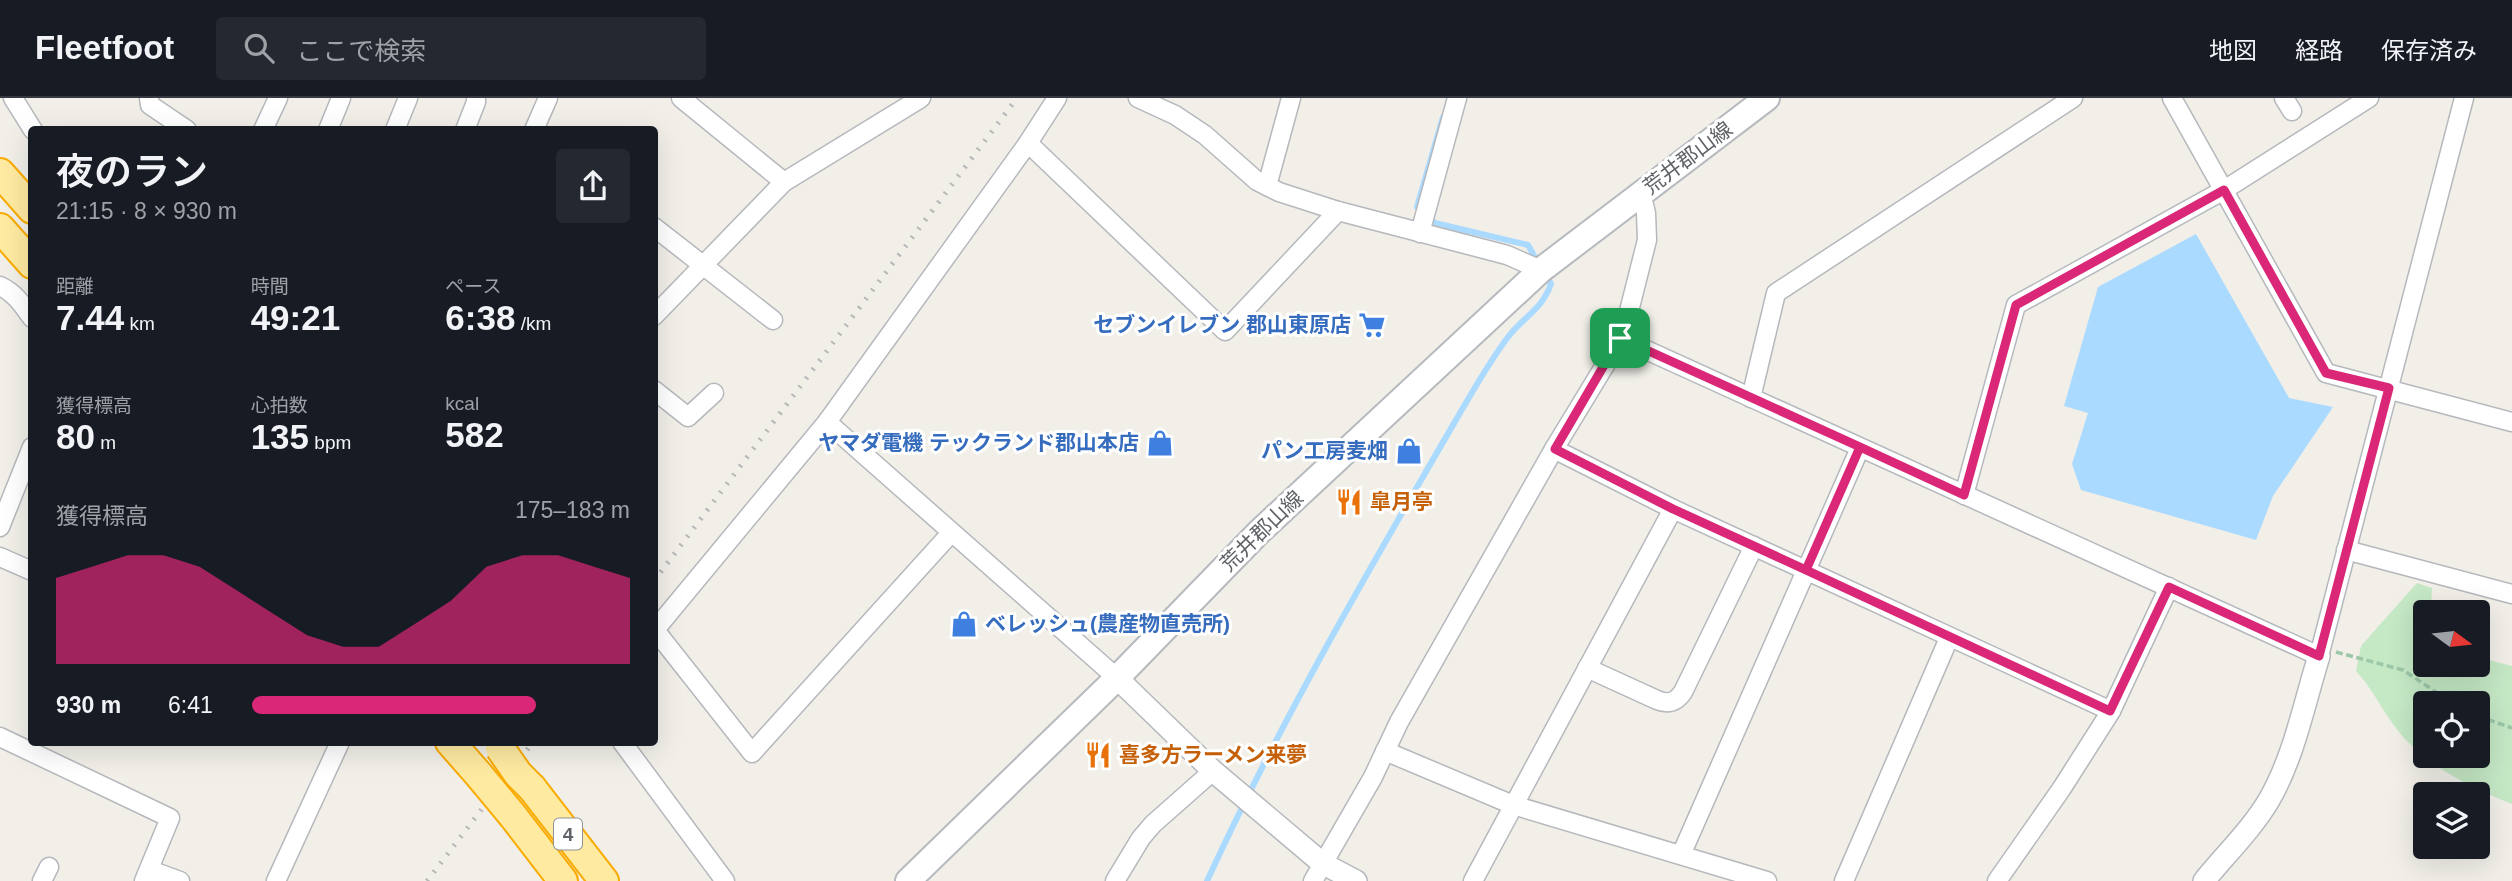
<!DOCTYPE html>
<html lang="ja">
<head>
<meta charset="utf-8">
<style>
  :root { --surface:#171b24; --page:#242831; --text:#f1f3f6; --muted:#9ea1a6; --line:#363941; --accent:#db2777 }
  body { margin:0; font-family:Helvetica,"Noto Sans JP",sans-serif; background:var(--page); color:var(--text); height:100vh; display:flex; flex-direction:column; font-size:26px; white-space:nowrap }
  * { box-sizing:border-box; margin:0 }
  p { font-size:23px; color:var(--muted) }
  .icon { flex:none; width:38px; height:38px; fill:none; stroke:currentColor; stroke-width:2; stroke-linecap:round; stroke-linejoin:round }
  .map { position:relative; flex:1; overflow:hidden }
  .drawer { position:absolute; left:28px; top:28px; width:630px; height:620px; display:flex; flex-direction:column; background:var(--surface); border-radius:7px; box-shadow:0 7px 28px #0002 }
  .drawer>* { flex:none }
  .needle { width:46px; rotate:105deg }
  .controls { position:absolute; left:2413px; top:502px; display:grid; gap:14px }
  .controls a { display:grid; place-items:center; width:77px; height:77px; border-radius:7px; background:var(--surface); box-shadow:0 7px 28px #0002; font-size:35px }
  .pin { position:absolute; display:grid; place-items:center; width:60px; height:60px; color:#fff; margin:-30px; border-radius:14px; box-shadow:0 4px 10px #0006 }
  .round { display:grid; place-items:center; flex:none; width:74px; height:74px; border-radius:7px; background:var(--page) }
  .summary { display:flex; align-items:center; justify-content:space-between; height:119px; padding:0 28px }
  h1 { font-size:38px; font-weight:600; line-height:52px }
  .metrics { display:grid; grid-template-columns:repeat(3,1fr); gap:10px; height:119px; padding:7px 28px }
  .metrics div { display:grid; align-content:center }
  .metrics b { font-size:35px; font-weight:600 }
  .metrics small { font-size:19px; font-weight:400 }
  .metrics p { font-size:19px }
  .chart { height:196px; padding:14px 28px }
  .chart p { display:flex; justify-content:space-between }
  .chart svg { width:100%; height:126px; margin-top:7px; fill:var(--accent); opacity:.7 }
  ul { padding:0 28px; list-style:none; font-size:23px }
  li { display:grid; grid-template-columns:112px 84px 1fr; align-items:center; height:52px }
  li i { height:18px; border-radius:9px; background:var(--accent) }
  header { display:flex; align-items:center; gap:42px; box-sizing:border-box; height:98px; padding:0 35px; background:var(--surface); border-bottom:2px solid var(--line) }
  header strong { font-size:33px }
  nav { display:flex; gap:38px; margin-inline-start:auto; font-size:24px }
  .search { width:490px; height:63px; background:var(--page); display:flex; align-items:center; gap:18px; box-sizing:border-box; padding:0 24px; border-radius:7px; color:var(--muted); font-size:26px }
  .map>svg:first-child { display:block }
</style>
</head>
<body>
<header>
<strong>Fleetfoot</strong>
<div class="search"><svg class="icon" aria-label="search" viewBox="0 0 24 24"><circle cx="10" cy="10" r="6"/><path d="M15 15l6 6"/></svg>ここで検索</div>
<nav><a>地図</a><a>経路</a><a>保存済み</a></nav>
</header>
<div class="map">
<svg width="2512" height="783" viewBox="0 0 2512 783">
  <rect width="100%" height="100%" fill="#f1efe8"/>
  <path fill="#c5e8c5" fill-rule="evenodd" d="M2417,485L2432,490L2431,514H2426V567H2478V557L2485,561L2512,568V706C2468,688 2421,666 2393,626C2380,608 2371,589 2356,573L2361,548ZM2426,606H2478V658H2426Z"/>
  <path fill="#aadaff" d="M2196,136L2289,300L2333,309L2273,398L2256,442L2081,392L2072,366L2088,315L2064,308L2098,189Z"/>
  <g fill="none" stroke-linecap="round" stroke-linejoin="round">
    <g stroke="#aadaff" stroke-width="6">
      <path d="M1443,19L1417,109L1435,125L1528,147L1538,165"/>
      <path d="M1207,783C1281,622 1371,468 1460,315C1475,289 1490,263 1508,239C1525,217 1541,213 1551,186L1546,177"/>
    </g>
    <g stroke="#b5b8bc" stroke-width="21">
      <g id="minor">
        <path d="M13,0L33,32"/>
        <path d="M149,0L150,7L187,32"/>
        <path d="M681,0L784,84"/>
        <path d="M1138,0L1175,17L1205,37L1257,83L1279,94L1338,113L1507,157L1541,172"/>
        <path d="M2172,0L2326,275L2512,324"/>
        <path d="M2284,0L2292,13"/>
        <path d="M263,32L278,0"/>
        <path d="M328,32L341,0"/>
        <path d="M395,32L408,0"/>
        <path d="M465,32L476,4V0"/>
        <path d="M534,32L548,0"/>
        <path d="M1028,45L1225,233L1338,113"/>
        <path d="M1267,88L1291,0"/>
        <path d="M654,129L773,222"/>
        <path d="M1420,135L1457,0"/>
        <path d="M0,188C15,195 22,206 32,220"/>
        <path d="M654,218L784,84L921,0"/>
        <path d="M1620,240L2319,558L2464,0"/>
        <path d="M654,292L688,319L714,295"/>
        <path d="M1751,300L1776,195L2073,0"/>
        <path d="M827,324L1117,580"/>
        <path d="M1554,351L1673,411L2111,613"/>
        <path d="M1964,397L2016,207L2224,92L2369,0"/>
        <path d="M0,429L32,349"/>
        <path d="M2346,452L2512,496"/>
        <path d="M0,459L32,473"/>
        <path d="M655,532L752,655L951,435"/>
        <path d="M654,533L827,324L1028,45L1057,0"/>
        <path d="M1587,570L1657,602C1669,607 1676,604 1683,594L1754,448"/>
        <path d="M0,639L170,720L144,783"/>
        <path d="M622,644L725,783"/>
        <path d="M1385,653L1513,707L1767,783"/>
        <path d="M1681,757L1860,350"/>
        <path d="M150,772L180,783"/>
        <path d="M42,783L49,769"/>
        <path d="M276,783L340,644"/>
        <path d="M1115,783L1141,740L1153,726L1213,673"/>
        <path d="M1313,783L1373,679L1399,624L1554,351L1613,254L1625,229L1647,142L1646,115L1641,95"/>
        <path d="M1473,783L1673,411"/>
        <path d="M1844,783L1949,540"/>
        <path d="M1997,783L2062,690L2111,613L2169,489"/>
      </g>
    </g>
    <g stroke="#b5b8bc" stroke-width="24">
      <g id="tertiary">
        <path d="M1117,580L1213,673L1322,765L1356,783"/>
        <path d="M2204,783C2225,757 2252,731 2269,702C2294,659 2304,606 2319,558"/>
      </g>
    </g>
    <g stroke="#b6babf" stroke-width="28">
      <path id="secondary" d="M908,783L1117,580L1259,434L1541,172L1767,0"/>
    </g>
    <g stroke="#f9ab00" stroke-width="32">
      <g id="trunk">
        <path d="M0,75L32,111"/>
        <path d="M0,130L32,166"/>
        <path d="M450,644L479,677"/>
        <path d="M532,690L604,783"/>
        <path d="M513,718L563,783"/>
      </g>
    </g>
    <g stroke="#9cc7a9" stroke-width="3.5" stroke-dasharray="7 3.5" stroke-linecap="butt">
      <path d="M2336,554L2403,572L2454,606"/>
      <path d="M2478,618L2512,630"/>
    </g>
    <use href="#minor" stroke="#fff" stroke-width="18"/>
    <use href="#tertiary" stroke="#fff" stroke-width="21"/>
    <use href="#secondary" stroke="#fff" stroke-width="24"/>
    <use href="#trunk" stroke="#feeaa1" stroke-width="28"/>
    <g stroke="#b6b7b8" stroke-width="5" stroke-dasharray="2 9" stroke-linecap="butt">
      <path d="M654,483L1017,0"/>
      <path d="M427,783L533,644"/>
    </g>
    <g stroke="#f9ab00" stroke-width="32" stroke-linecap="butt">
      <g id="trunk-bridge">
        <path d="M500,650L518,676L532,690"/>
        <path d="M479,677L513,718"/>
      </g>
    </g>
    <use href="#trunk-bridge" stroke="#feeaa1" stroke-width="28"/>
  </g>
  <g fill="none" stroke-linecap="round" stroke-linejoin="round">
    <g stroke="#fff" stroke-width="14">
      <path id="route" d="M1620,240L1860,349L1806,472L2110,613L2169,489L2319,558L2389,290L2326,275L2224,92L2016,207L1964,397L1860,349L1806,472L1673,411L1555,351L1620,240"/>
    </g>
    <use href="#route" stroke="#db2777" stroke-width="9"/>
  </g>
  <defs>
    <g id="supermarket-bare" transform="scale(2.1)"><path d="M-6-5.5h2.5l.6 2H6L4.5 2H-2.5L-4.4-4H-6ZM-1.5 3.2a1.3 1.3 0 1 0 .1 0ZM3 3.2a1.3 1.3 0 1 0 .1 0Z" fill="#3f7fe0" stroke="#fff" stroke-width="2.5" paint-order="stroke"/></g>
    <g id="shop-bare" transform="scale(2.1)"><path d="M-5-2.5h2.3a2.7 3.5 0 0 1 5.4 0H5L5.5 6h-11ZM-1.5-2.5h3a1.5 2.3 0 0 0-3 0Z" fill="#3f7fe0" stroke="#fff" stroke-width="2.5" paint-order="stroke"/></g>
    <g id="restaurant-bare" transform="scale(2.1)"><path d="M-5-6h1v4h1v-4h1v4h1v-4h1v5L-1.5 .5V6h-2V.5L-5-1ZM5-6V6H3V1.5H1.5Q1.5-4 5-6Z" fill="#e8710a" stroke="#fff" stroke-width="2.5" paint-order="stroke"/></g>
  </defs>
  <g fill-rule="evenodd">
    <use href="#supermarket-bare" x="1372" y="227"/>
    <use href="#shop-bare" x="1160" y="345"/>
    <use href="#shop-bare" x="1409" y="353"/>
    <use href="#restaurant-bare" x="1349" y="404"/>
    <use href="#shop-bare" x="964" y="526"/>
    <use href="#restaurant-bare" x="1098" y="657"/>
  </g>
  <g text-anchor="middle" stroke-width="6" stroke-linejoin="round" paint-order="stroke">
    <rect fill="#fff" stroke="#8f9295" stroke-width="2" x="554" y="720.5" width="28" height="31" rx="5"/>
    <g font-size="19" font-weight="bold" fill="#5f6368">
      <text x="568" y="743">4</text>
    </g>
    <g font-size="21" fill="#5f6368" stroke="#fff">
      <text transform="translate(1688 60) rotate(-37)" y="7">荒井郡山線</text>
      <text transform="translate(1262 433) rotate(-44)" y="7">荒井郡山線</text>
    </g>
    <g font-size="21" font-weight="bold" fill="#366cbe" stroke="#fff" text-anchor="end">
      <text x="1351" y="234">セブンイレブン 郡山東原店</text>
      <text x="1139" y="352">ヤマダ電機 テックランド郡山本店</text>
      <text x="1388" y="360">パン工房麦畑</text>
      <text x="985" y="533" text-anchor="start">ベレッシュ(農産物直売所)</text>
    </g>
    <g font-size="21" font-weight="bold" fill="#c56008" stroke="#fff" text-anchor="start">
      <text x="1370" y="411">皐月亭</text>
      <text x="1119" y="664">喜多方ラーメン来夢</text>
    </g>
  </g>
</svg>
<div class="controls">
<a><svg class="needle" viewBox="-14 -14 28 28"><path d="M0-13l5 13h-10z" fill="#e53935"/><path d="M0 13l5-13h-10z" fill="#9ea1a6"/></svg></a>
<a><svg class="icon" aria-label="locate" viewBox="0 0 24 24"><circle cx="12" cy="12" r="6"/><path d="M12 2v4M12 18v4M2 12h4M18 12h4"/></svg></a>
<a><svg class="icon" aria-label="layers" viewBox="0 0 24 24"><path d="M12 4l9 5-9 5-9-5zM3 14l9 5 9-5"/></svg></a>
</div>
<div class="pin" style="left:1620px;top:240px;background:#1e9e55"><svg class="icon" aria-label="arrive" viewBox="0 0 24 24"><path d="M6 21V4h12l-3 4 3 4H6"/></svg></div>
<section class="drawer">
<div class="summary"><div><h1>夜のラン</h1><p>21:15 · 8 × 930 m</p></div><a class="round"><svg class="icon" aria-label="share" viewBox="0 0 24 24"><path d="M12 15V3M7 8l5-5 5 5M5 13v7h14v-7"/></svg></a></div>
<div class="metrics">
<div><p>距離</p><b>7.44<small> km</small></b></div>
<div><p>時間</p><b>49:21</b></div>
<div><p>ペース</p><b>6:38<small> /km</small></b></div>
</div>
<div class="metrics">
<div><p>獲得標高</p><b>80<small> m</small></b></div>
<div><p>心拍数</p><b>135<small> bpm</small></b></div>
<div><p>kcal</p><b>582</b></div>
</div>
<div class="chart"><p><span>獲得標高</span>175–183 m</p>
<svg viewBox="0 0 160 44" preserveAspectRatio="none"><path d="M0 44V14L10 10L20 6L30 6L40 10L50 18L60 26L70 34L80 38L90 38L100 30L110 22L120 10L130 6L140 6L150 10L160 14V44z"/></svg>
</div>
<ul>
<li><b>930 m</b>6:41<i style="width:75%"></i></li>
</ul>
</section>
</div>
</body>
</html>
